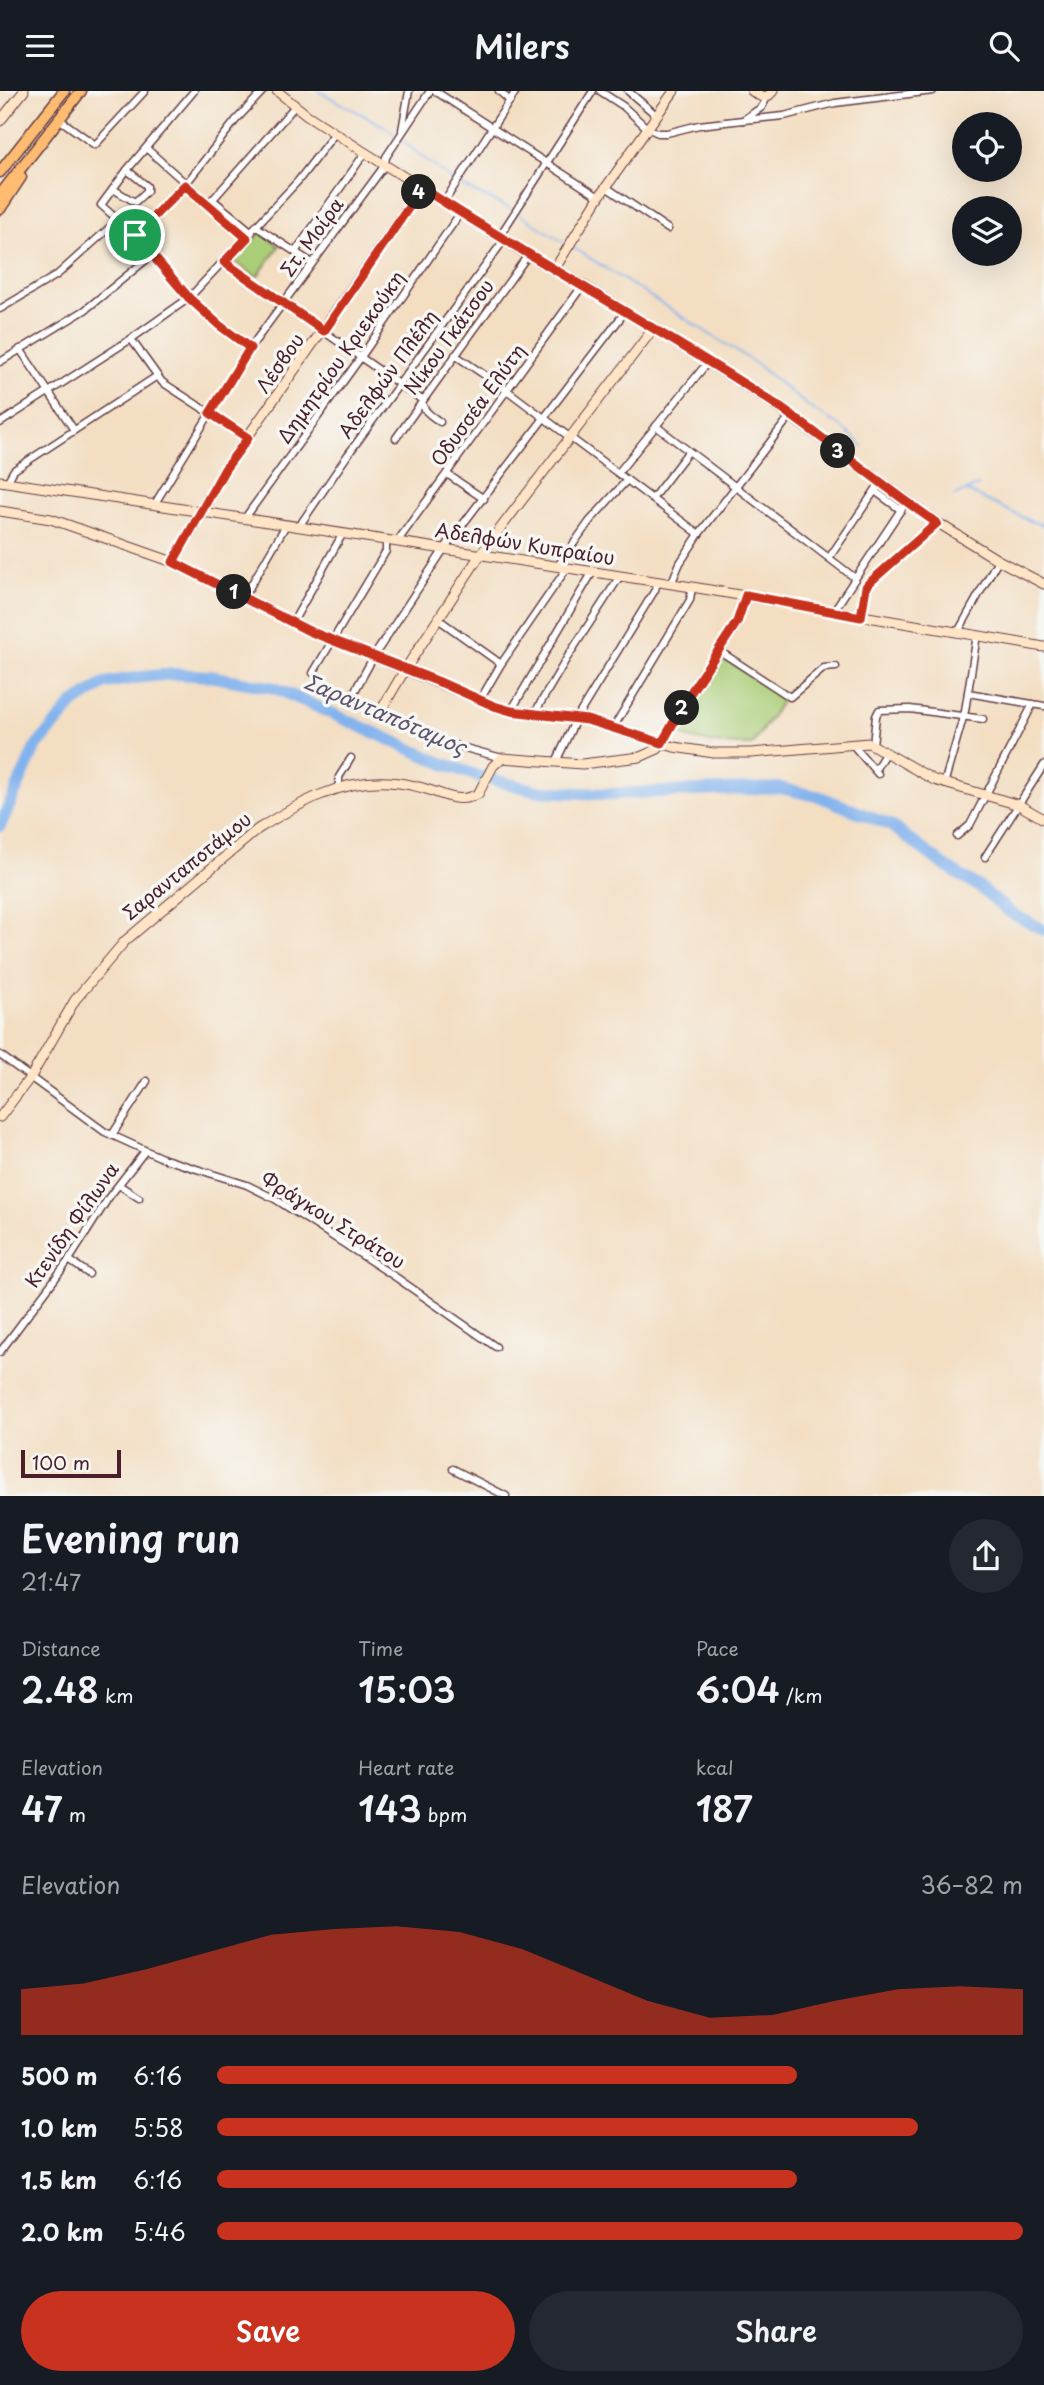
<!DOCTYPE html>
<html lang="en">
<head>
<meta charset="utf-8">
<style>
  :root { --surface:#171b24; --page:#242831; --text:#f1f3f6; --muted:#9ea1a6; --accent:#c8321e }
  body { margin:0; font-family:"Playpen Sans",sans-serif; background:var(--page); color:var(--text); height:100vh; display:flex; flex-direction:column; font-size:26px; white-space:nowrap }
  * { box-sizing:border-box; margin:0 }
  p { font-size:23px; color:var(--muted) }
  .icon { flex:none; width:38px; height:38px; fill:none; stroke:currentColor; stroke-width:2; stroke-linecap:round; stroke-linejoin:round }
  .map { position:relative; height:1405px; overflow:hidden }
  .details { display:flex; flex-direction:column; background:var(--surface); flex:1 }
  .details>* { flex:none }
  .tools { position:absolute; left:952px; top:21px; display:grid; gap:14px }
  .tools a { display:grid; place-items:center; width:70px; height:70px; border-radius:50%; background:var(--surface); box-shadow:0 7px 28px #0002; font-size:35px }
  .scale { position:absolute; left:21px; bottom:18px; width:100px; box-sizing:border-box; padding-left:7px; border:4px solid #4a1f2b; border-top:0; font-size:19px; line-height:24px; white-space:nowrap; color:#4a1f2b; -webkit-text-stroke:5px #f6f6f2; paint-order:stroke }
  .pin { position:absolute; display:grid; place-items:center; width:60px; height:60px; color:#fff; margin:-30px; border:4px solid #fff; border-radius:50%; box-shadow:0 2px 7px #0007 }
  .km { position:absolute; width:35px; height:35px; margin:-18px; border-radius:50%; background:#222; color:#fff; font-size:19px; line-height:35px; text-align:center }
  .round { display:grid; place-items:center; flex:none; width:74px; height:74px; border-radius:37px; background:var(--page) }
  .overview { display:flex; align-items:center; justify-content:space-between; height:119px; padding:0 21px }
  h1 { font-size:38px; font-weight:600; line-height:52px }
  .stats { display:grid; grid-template-columns:repeat(3,1fr); gap:10px; height:119px; padding:7px 21px }
  .stats div { display:grid; align-content:center }
  .stats b { font-size:35px; font-weight:600 }
  .stats small { font-size:19px; font-weight:400 }
  .stats p { font-size:19px }
  .chart { height:196px; padding:14px 21px }
  .chart p { display:flex; justify-content:space-between }
  .chart svg { width:100%; height:126px; margin-top:7px; fill:var(--accent); opacity:.7 }
  .primary-button { display:flex; gap:14px; margin-top:auto; padding:14px 21px }
  .primary-button a { flex:1; height:80px; border-radius:42px; background:var(--accent); color:#fff; font-size:28px; font-weight:600; line-height:80px; text-align:center }
  .primary-button a+a { background:var(--page); color:var(--text) }
  ul { padding:0 21px; list-style:none; font-size:23px }
  li { display:grid; grid-template-columns:112px 84px 1fr; align-items:center; height:52px }
  li i { height:18px; border-radius:9px; background:var(--accent) }
  header { display:flex; justify-content:space-between; align-items:center; height:91px; padding:0 21px; background:var(--surface); font-size:32px; font-weight:600 }
  .map>svg:first-child { display:block }
</style>
</head>
<body>
<header><svg class="icon" aria-label="menu" viewBox="0 0 24 24"><path d="M4 6h16M4 12h16M4 18h16"/></svg>Milers<svg class="icon" aria-label="search" viewBox="0 0 24 24"><circle cx="10" cy="10" r="6"/><path d="M15 15l6 6"/></svg></header>
<div class="map">
<svg width="1044" height="1405" viewBox="0 0 1044 1405">
  <rect width="100%" height="100%" fill="#f6f6f2"/>
  <filter id="ink" filterUnits="userSpaceOnUse"><feTurbulence type="fractalNoise" baseFrequency=".0143" numOctaves="2"/><feDisplacementMap in="SourceGraphic" scale="14" xChannelSelector="R" yChannelSelector="G"/><feConvolveMatrix kernelMatrix="1 2 1 2 8 2 1 2 1" color-interpolation-filters="sRGB"/></filter>
  <filter id="wash" filterUnits="userSpaceOnUse"><feTurbulence type="fractalNoise" baseFrequency=".00686" numOctaves="4" result="noise"/><feDisplacementMap in="SourceGraphic" scale="28" xChannelSelector="R" yChannelSelector="G"/><feGaussianBlur stdDeviation="1.57" result="paint"/><feColorMatrix in="noise" values="0 0 0 0 0 0 0 0 0 0 0 0 0 0 0 0 0 1.4 0 .05"/><feComposite in="paint" operator="in"/></filter>
  <g filter="url(#wash)">
    <rect width="100%" height="100%" fill="#f3dec2"/>
    <g fill="#aace77" stroke="#7a7651" stroke-width="2">
      <path d="M261,141L279,155L257,186L234,170Z"/>
      <path d="M724,567L783,608L752,654C732,654 691,653 676,640V631L716,569Z"/>
    </g>
    <g fill="none" stroke-linecap="round" stroke-linejoin="round">
      <g stroke="#82b2ed" stroke-width="2">
        <path d="M318,0L384,35L394,43"/>
        <path d="M401,49L452,89"/>
        <path d="M460,94L511,118"/>
        <path d="M519,123L565,152"/>
        <path d="M574,157L755,272L809,316L840,335L863,355"/>
        <path d="M967,400L1030,430L1044,434"/>
        <path d="M954,405L979,394"/>
      </g>
      <path stroke="#82b2ed" stroke-width="12" d="M0,735L35,657L73,613L105,592L142,586L175,583L210,585L275,597L444,673L481,686L538,700L604,703L780,697L821,706L890,734L948,777L979,796L1011,822L1044,839"/>
    </g>
  </g>
  <g filter="url(#ink)">
    <g fill="none" stroke-linecap="round" stroke-linejoin="round">
      <g stroke="#633c42" stroke-width="9">
        <g id="street">
          <path d="M194,0L127,79L101,114L135,144L189,207L219,234L250,257"/>
          <path d="M435,0L599,106"/>
          <path d="M499,0L510,10"/>
          <path d="M600,0L623,15L647,37L658,42H667L699,34L743,29L762,16L767,6"/>
          <path d="M628,0L656,24"/>
          <path d="M59,28L95,54L145,0"/>
          <path d="M743,29L784,25L835,12L933,0"/>
          <path d="M402,39L409,0"/>
          <path d="M146,57L247,147"/>
          <path d="M606,96L668,138"/>
          <path d="M113,98L135,111L147,100V95L127,79"/>
          <path d="M212,108L252,141"/>
          <path d="M444,111L516,0"/>
          <path d="M208,114L295,15"/>
          <path d="M257,136L312,172"/>
          <path d="M135,144L185,94L236,29L263,0"/>
          <path d="M499,146L593,0"/>
          <path d="M295,161L365,62"/>
          <path d="M224,171L422,309C422,320 432,325 440,331"/>
          <path d="M0,218L57,184L118,129"/>
          <path d="M131,248L162,291L248,347"/>
          <path d="M20,258L74,339"/>
          <path d="M455,264L508,300L699,443"/>
          <path d="M0,271L85,219L152,164"/>
          <path d="M0,332L131,248L189,207L298,90L335,42"/>
          <path d="M656,335L855,487"/>
          <path d="M396,347L528,164"/>
          <path d="M618,382L708,271"/>
          <path d="M447,383L484,408"/>
          <path d="M7,391L14,379L157,285"/>
          <path d="M875,400L901,419"/>
          <path d="M652,408L688,361"/>
          <path d="M154,414L250,257L385,74L386,66L430,0"/>
          <path d="M245,427L361,266L461,121"/>
          <path d="M302,436V431L347,365L504,149"/>
          <path d="M397,451L583,194"/>
          <path d="M829,467L880,392"/>
          <path d="M557,476L589,431L627,389"/>
          <path d="M671,493L680,472L699,443L791,324"/>
          <path d="M244,506L286,434"/>
          <path d="M833,521L906,411"/>
          <path d="M861,526L866,496L869,492L938,432"/>
          <path d="M438,528L501,573"/>
          <path d="M293,531L342,444"/>
          <path d="M958,541L998,469"/>
          <path d="M718,559L790,606L824,577L836,576"/>
          <path d="M313,582L386,460V450"/>
          <path d="M968,602L1044,615"/>
          <path d="M352,605L374,565L444,458L625,221"/>
          <path d="M480,609L501,573L567,477"/>
          <path d="M511,620L592,482"/>
          <path d="M534,623L567,567L620,485"/>
          <path d="M613,637L690,509L692,496"/>
          <path d="M852,653L878,683"/>
          <path d="M454,654L502,667"/>
          <path d="M873,654L876,625L879,619L910,618L983,628"/>
          <path d="M556,671L576,628L655,499L657,491"/>
          <path d="M875,679L886,661"/>
          <path d="M944,693L965,620L977,544"/>
          <path d="M339,697V686L351,667"/>
          <path d="M957,745L970,734L1033,613"/>
          <path d="M985,766L1044,674"/>
          <path d="M0,964L105,1041L162,1067L247,1094L275,1108L397,1187L496,1256"/>
          <path d="M112,1044L147,990"/>
          <path d="M119,1094L139,1107"/>
          <path d="M69,1169L89,1183"/>
          <path d="M0,1261L69,1169L109,1106L145,1060"/>
          <path d="M453,1378L506,1405"/>
        </g>
      </g>
      <g stroke="#633c42" stroke-width="11">
        <g id="secondary">
          <path d="M277,0L307,24L358,57L528,164L583,194L765,307L938,432L998,469L1044,493"/>
          <path d="M752,0L760,5L767,6L773,0"/>
          <path d="M0,30L24,0"/>
          <path d="M554,179L599,106L674,0"/>
          <path d="M0,390L692,496L1044,556"/>
          <path d="M0,420L51,428L173,471L309,540L502,618L587,629L674,656L714,662H751L869,652L934,689L1019,714L1044,728"/>
          <path d="M173,471L225,378L422,97"/>
          <path d="M380,621L406,577L480,464L653,238"/>
          <path d="M0,1026L32,984L75,909L125,850L258,738C298,713 340,688 389,691C402,692 414,694 426,698C446,704 458,713 478,703L493,675L502,667L582,673L640,666L658,658L689,604L737,532L746,504"/>
        </g>
      </g>
      <g stroke="#633c42" stroke-width="13">
        <g id="highway">
          <path d="M0,81L64,0"/>
          <path d="M0,104L81,0"/>
          <path d="M0,118L21,86"/>
        </g>
      </g>
      <use href="#street" stroke="#fff" stroke-width="6"/>
      <use href="#secondary" stroke="#ffe4c6" stroke-width="9"/>
      <use href="#highway" stroke="#febb71" stroke-width="10"/>
    </g>
  </g>
  <g fill="none" stroke-linecap="round" stroke-linejoin="round" filter="url(#ink)">
    <g stroke="#fff" stroke-width="14">
      <path id="route" d="M185,94L247,147L224,171L324,240L422,97C535,170 653,234 766,307C825,346 879,393 937,432L869,492L866,496L861,526L746,504L737,531L689,604L662,652L587,629L511,620L494,615L442,592L309,540L173,471L225,378L248,347L210,322L250,257L219,234L189,207L135,144Z"/>
    </g>
    <use href="#route" stroke="#c8321e" stroke-width="9"/>
  </g>
  <g text-anchor="middle" stroke-width="7" stroke-linejoin="round" paint-order="stroke">
    <g font-size="19" fill="#4a1f2b" stroke="#f6f6f2">
      <text transform="translate(312 146) rotate(-54)" y="7">Στ. Μοίρα</text>
      <text transform="translate(449 246) rotate(-54)" y="7">Νίκου Γκάτσου</text>
      <text transform="translate(341 266) rotate(-55)" y="7">Δημητρίου Κριεκούκη</text>
      <text transform="translate(280 272) rotate(-55)" y="7">Λέσβου</text>
      <text transform="translate(388 283) rotate(-54)" y="7">Αδελφών Πλέλη</text>
      <text transform="translate(478 314) rotate(-54)" y="7">Οδυσσέα Ελύτη</text>
      <text transform="translate(525 453) rotate(9)" y="7">Αδελφών Κυπραίου</text>
      <text transform="translate(187 775) rotate(-39)" y="7">Σαρανταποτάμου</text>
      <text transform="translate(333 1129) rotate(32)" y="7">Φράγκου Στράτου</text>
      <text transform="translate(72 1134) rotate(-55)" y="7">Κτενίδη Φίλωνα</text>
    </g>
    <g font-size="21" font-style="italic" fill="#5e526f" stroke="#f6f6f2">
      <text transform="translate(385 624) rotate(23)" y="7">Σαρανταπόταμος</text>
    </g>
  </g>
</svg>
<div class="tools">
<a><svg class="icon" aria-label="locate" viewBox="0 0 24 24"><circle cx="12" cy="12" r="6"/><path d="M12 2v4M12 18v4M2 12h4M18 12h4"/></svg></a>
<a><svg class="icon" aria-label="layers" viewBox="0 0 24 24"><path d="M12 4l9 5-9 5-9-5zM3 14l9 5 9-5"/></svg></a>
</div>
<div class="scale">100 m</div>
<div class="pin" style="left:135px;top:144px;background:#1e9e55"><svg class="icon" aria-label="arrive" viewBox="0 0 24 24"><path d="M6 21V4h12l-3 4 3 4H6"/></svg></div>
<b class="km" style="left:234px;top:501px">1</b>
<b class="km" style="left:682px;top:617px">2</b>
<b class="km" style="left:838px;top:360px">3</b>
<b class="km" style="left:419px;top:101px">4</b>
</div>
<section class="details">
<div class="overview"><div><h1>Evening run</h1><p>21:47</p></div><a class="round"><svg class="icon" aria-label="share" viewBox="0 0 24 24"><path d="M12 15V3M7 8l5-5 5 5M5 13v7h14v-7"/></svg></a></div>
<div class="stats">
<div><p>Distance</p><b>2.48<small> km</small></b></div>
<div><p>Time</p><b>15:03</b></div>
<div><p>Pace</p><b>6:04<small> /km</small></b></div>
</div>
<div class="stats">
<div><p>Elevation</p><b>47<small> m</small></b></div>
<div><p>Heart rate</p><b>143<small> bpm</small></b></div>
<div><p>kcal</p><b>187</b></div>
</div>
<div class="chart"><p><span>Elevation</span>36–82 m</p>
<svg viewBox="0 0 160 44" preserveAspectRatio="none"><path d="M0 44V28L10 26L20 21L30 15L40 9L50 7L60 6L70 8L80 14L90 23L100 32L110 38L120 37L130 32L140 28L150 27L160 28V44z"/></svg>
</div>
<ul>
<li><b>500 m</b>6:16<i style="width:72%"></i></li>
<li><b>1.0 km</b>5:58<i style="width:87%"></i></li>
<li><b>1.5 km</b>6:16<i style="width:72%"></i></li>
<li><b>2.0 km</b>5:46<i style="width:100%"></i></li>
</ul>
<div class="primary-button"><a>Save</a><a>Share</a></div>
</section>
</body>
</html>
